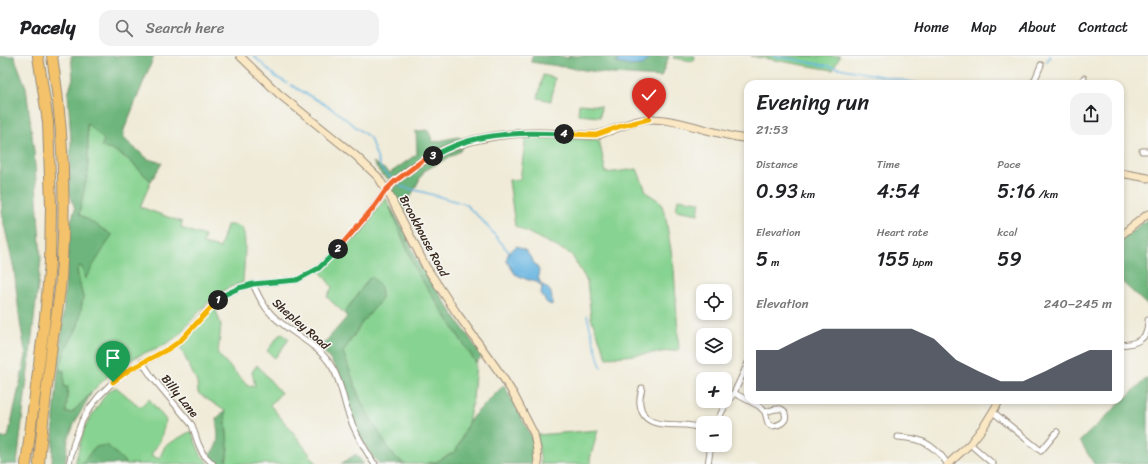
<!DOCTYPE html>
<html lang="en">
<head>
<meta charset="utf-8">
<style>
  :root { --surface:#fff; --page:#f2f2f2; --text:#202124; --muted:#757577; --line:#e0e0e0; --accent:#111827 }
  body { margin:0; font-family:Sriracha,sans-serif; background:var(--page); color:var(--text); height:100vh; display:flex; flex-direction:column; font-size:15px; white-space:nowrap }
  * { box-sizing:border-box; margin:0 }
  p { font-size:13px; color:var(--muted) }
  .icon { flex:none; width:22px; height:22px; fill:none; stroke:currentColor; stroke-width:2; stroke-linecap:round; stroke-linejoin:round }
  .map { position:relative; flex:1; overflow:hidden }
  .drawer { position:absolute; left:744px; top:24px; width:380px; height:324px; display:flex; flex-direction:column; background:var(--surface); border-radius:12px; box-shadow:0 2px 6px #0003 }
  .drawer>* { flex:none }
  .tools { position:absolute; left:696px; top:228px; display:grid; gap:8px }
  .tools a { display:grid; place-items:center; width:36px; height:36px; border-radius:8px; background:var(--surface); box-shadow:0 2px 6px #0003; font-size:20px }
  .pin { position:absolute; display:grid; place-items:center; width:34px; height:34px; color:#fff; margin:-41px -17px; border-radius:50% 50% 50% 0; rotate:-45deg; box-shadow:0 0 4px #0007 }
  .pin .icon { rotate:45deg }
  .km { position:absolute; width:20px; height:20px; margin:-10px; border-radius:50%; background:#222; color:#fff; font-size:11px; line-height:20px; text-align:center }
  .round { display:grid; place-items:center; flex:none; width:42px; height:42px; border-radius:12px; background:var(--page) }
  .head { display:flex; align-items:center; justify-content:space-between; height:68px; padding:0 12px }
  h1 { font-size:22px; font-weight:600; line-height:30px }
  .stats { display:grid; grid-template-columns:repeat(3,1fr); gap:6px; height:68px; padding:4px 12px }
  .stats div { display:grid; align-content:center }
  .stats b { font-size:20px; font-weight:600 }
  .stats small { font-size:11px; font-weight:400 }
  .stats p { font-size:11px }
  .chart { height:112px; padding:8px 12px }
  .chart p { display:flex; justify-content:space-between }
  .chart svg { width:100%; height:72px; margin-top:4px; fill:var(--accent); opacity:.7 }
  header { display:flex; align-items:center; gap:24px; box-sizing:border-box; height:56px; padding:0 20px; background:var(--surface); border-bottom:1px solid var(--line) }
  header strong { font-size:19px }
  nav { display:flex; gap:22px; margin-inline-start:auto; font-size:14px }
  .search { width:280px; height:36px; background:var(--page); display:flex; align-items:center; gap:10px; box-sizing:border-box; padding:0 14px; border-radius:12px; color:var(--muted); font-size:15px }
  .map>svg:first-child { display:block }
</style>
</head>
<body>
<header>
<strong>Pacely</strong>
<div class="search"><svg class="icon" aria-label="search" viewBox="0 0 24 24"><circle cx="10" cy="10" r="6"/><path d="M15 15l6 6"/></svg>Search here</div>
<nav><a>Home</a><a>Map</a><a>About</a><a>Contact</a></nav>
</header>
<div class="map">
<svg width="1148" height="408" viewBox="0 0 1148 408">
  <rect width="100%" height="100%" fill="#f6f6f2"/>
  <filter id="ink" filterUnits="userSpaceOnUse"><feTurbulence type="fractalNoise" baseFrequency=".025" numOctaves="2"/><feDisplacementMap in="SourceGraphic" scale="8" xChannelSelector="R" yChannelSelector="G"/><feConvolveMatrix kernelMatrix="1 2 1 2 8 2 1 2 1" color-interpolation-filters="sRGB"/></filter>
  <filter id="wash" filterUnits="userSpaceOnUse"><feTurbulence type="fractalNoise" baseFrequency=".012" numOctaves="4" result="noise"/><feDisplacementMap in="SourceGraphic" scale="16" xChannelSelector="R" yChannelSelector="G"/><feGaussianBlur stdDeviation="0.9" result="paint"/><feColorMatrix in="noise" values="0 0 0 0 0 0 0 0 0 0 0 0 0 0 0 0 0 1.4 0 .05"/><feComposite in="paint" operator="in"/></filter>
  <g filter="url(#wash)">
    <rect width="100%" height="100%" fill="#f0ebd8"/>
    <g fill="#87d391" stroke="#617e58">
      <path d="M674,0H695L694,5L673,2Z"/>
      <path d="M751,0H840L833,14Z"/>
      <path d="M543,19L555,22L551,45L538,42Z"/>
      <path d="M579,48L601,50L600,61L578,59Z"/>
      <path d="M87,66L104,84L101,91L115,95L128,103L151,125L140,151L182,166L181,172L205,180L203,188L220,192L227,169C232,169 239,169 242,173C248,180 243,216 243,227C217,233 205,250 188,268C184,273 180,278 175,282C162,292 145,295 131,304C108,316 90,338 72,357H66L67,332L64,331L60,317V311L65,295L78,270L83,242L77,215L78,210L82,211L85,222L79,158L88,116V90Z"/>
      <path d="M526,80L599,84L606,117L637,113L647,137L661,146L666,163L674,213L679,294L607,302L591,262L587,225L571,198L515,170L509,124L520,123Z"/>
      <path d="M386,142L416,215L476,307L473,343L468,367L456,395L436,406L426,408H404L391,397L361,346L343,296L361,268L381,244L371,220L344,257L327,241L332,231L320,215C344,192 366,168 386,142Z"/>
      <path d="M678,143L700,146L698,158L676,154Z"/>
      <path d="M215,251L221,269L218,298L248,330H255L252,316L257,309L281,337L270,349L296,380L317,408H226L228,391L225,355L198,337L197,326L179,289Z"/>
      <path d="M281,277L289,283L275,302L267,295Z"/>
      <path d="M116,331L140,351L149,343L166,364L160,385L151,399L159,403L165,390L191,375L201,399L209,408H127L107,390L95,391L81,408H75L84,372L107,336Z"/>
      <path d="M598,374L590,403L591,408H541L537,379Z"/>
    </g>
    <g fill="#6db57b" stroke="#54704c">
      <path d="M0,0H14L26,31L34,95L41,204L17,408H0V384H1V382L8,381L26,300L20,266L14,213L3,164L0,132Z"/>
      <path d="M71,0H154L124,74L123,81L132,90L148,103L162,107L151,125L128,103L115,95L101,91L104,84L87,67L88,90V116L79,158L112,179L85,223L82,211L79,210L77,215L83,242L78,270L65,295L60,311V316L64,314V331H68L66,357H72L92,336L76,364L68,383L65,408H52L54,360L62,272L70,168L75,153L69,135L71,85L68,38L73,22Z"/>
      <path d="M532,0H559L568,2L569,0H621L616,7L651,1L652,0H669L661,21L611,18L531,6Z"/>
      <path d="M428,74L433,86L458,81L465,84L460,95L424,115L402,157L392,135L396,128L393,125L382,119L373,106L390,117L417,98L416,75Z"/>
      <path d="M390,150L406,178L418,206L440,239L482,300L476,307L416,215Z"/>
      <path d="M1148,163V250L1120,224V185Z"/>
      <path d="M371,220L381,231V244L361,268L343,296L361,346L391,397L404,408H380L373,402L358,378L338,315L321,291L347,261L344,257Z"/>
      <path d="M1148,321V408H1094L1080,385Z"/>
      <path d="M504,329L533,383L536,408H426L436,406L456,395L468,367L474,359Z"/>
      <path d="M225,355L228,391L226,408H218L209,399C221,388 218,379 216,363Z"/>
      <path d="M107,389L127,408H81L95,391Z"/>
      <path d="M356,398L363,408H341Z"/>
    </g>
    <g fill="#67b5e1" stroke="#517080">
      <path d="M621,0H652L643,9L630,10L616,7Z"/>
      <path d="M517,190L526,195L539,214L538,221L541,228C552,234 552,237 552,249L547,247L541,238L542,230L534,224H528L515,218L506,204L509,196Z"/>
    </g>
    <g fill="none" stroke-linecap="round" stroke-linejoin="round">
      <g stroke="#67b5e1" stroke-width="1.5">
        <path d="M254,0L276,21L287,27"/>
        <path d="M773,0L792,3L922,28"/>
        <path d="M1047,5L1050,0"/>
        <path d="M291,29L334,54L370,82L381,113L393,123"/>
        <path d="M398,128L402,131L423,136L465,148L482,164L509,196"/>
        <path d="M587,260L598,301L601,311"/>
      </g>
    </g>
  </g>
  <g filter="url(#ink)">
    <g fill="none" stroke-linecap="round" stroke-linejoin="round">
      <g stroke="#968a7b" stroke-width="7">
        <g id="street">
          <path d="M1033,28L1041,9"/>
          <path d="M1082,28L1084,22"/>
          <path d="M1142,95H1148"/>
          <path d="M253,228C258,239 263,250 272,259C291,278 319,288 332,311C341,325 343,342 348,357C354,375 363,390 373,406L375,408"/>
          <path d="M1120,288C1129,290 1145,285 1147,274C1148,271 1147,268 1148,264"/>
          <path d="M142,306L152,321L192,369L198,387L203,398L213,408"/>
          <path d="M642,332C641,337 639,343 640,348C643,372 667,368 684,369C691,369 697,371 703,373"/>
          <path d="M734,337L759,350L765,356C769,355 777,352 781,353C784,354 785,355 785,358C788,366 778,370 771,370L768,367L765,356"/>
          <path d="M993,356L1041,395L1057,376"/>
          <path d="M716,367L725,350L734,337L748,307"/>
          <path d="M898,381C905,382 912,382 918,384C929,387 942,398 947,408"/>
          <path d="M970,388L993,408"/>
          <path d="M69,408L74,386L82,365L89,353L99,340L113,326L129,314L170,292L181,284L212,249L226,238L239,232L253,228L297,224L319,212L355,175L374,151L386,134"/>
          <path d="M708,408L711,389"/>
        </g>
      </g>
      <g stroke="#968a7b" stroke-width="9">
        <g id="secondary">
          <path d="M240,0L279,38L356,100L378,121L391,142L426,211L456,256L502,320L514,339L534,378L537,394L538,408"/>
          <path d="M1120,117L1148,122"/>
          <path d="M386,134C427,92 482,76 540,77C558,77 577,80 595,79C600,79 605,76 609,75C619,71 640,63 650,63C676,63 702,74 727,79C734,81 741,82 748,83"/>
          <path d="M1120,180L1148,158"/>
          <path d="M948,408L970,388L984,370L1000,344"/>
        </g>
      </g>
      <g stroke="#968a7b" stroke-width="12">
        <g id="highway">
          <path d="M26,408L45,262L50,206L51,149L48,66L38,0"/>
          <path d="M39,408C42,366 48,323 53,281C56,261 60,241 61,221C66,148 64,73 52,0"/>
        </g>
      </g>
      <use href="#street" stroke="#fff" stroke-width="5"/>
      <use href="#secondary" stroke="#fae7c3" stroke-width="7"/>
      <use href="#highway" stroke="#f3c26a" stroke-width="10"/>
    </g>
  </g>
  <g fill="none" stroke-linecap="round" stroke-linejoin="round" filter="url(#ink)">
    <g stroke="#fff" stroke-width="8">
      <path id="split-1" d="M113,326L129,314L170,292L181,284L218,244"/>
    </g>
    <g stroke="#fff" stroke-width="8">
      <path id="split-2" d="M218,244L226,238L239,232L253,228L297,224L319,212L338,193"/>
    </g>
    <g stroke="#fff" stroke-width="8">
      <path id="split-3" d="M338,193L374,151L386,134L394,126L422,105L433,100"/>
    </g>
    <g stroke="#fff" stroke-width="8">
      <path id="split-4" d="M433,100C446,93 461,86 476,83C504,76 535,77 564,78"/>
    </g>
    <g stroke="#fff" stroke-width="8">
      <path id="split-5" d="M564,78L596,79L621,70L649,63"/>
    </g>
    <use href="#split-1" stroke="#f5b400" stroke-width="5"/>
    <use href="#split-2" stroke="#22a559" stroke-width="5"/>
    <use href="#split-3" stroke="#f0652b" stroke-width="5"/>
    <use href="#split-4" stroke="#22a559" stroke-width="5"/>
    <use href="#split-5" stroke="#f5b400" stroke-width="5"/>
  </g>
  <g text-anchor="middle" stroke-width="3" stroke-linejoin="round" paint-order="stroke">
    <g font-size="12" fill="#3b2a1e" stroke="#f6f6f2">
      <text transform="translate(424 180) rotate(62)" y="4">Brookhouse Road</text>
      <text transform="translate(301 268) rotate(41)" y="4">Shepley Road</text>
      <text transform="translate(180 340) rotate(51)" y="4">Billy Lane</text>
    </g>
  </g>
</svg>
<div class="tools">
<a><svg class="icon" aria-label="locate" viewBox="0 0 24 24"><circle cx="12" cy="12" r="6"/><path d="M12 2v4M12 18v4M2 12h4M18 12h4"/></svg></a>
<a><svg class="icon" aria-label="layers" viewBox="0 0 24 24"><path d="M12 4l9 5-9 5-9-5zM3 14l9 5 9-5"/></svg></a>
<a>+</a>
<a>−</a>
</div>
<div class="pin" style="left:113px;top:326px;background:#1e9e55"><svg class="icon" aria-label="arrive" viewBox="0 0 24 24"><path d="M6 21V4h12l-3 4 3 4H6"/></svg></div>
<div class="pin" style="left:649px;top:63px;background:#d93025"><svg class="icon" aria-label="check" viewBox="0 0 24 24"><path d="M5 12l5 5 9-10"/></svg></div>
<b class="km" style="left:218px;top:244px">1</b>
<b class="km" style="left:338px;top:193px">2</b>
<b class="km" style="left:433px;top:100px">3</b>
<b class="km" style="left:564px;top:78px">4</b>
<section class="drawer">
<div class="head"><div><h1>Evening run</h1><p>21:53</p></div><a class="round"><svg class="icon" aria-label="share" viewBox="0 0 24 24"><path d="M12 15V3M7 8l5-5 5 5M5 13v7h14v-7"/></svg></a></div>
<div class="stats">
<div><p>Distance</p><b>0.93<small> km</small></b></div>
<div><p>Time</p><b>4:54</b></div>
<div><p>Pace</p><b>5:16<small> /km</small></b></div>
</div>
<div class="stats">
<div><p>Elevation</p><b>5<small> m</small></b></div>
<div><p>Heart rate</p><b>155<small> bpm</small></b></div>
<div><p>kcal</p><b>59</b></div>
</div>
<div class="chart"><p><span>Elevation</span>240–245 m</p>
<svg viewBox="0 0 160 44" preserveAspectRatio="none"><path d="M0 44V19L10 19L20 12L30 6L40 6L50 6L60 6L70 6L80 12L90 25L100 32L110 38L120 38L130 32L140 25L150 19L160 19V44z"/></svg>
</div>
</section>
</div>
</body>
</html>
